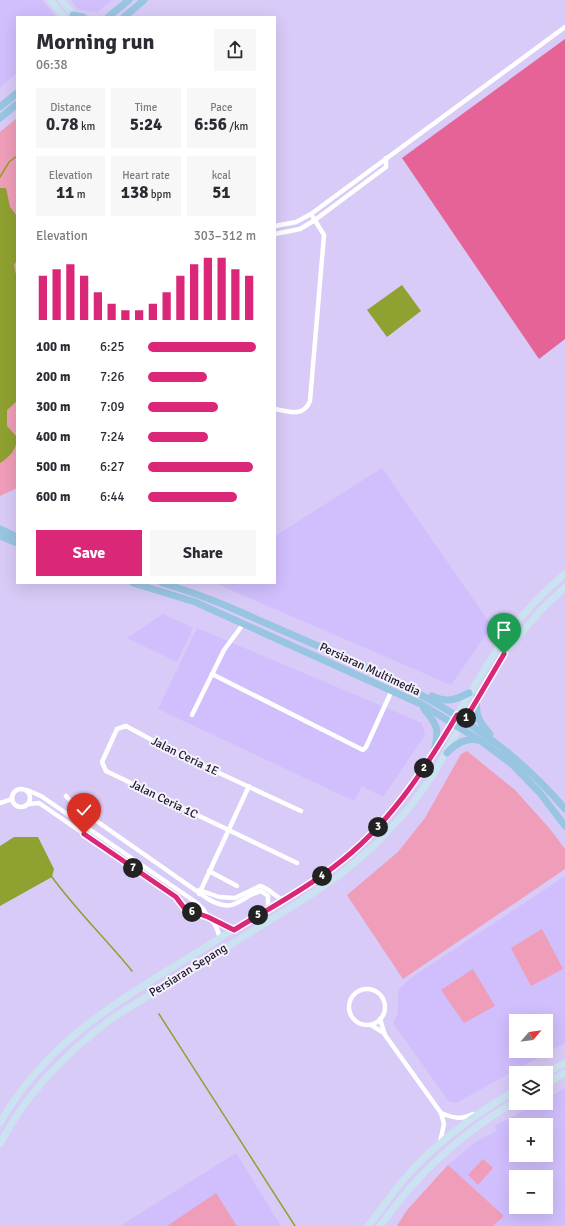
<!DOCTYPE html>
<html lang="en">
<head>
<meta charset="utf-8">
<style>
  :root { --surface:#fff; --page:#f7f7f7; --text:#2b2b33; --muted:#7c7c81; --accent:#db2777 }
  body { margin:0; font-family:Signika,sans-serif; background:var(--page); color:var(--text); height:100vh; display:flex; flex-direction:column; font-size:15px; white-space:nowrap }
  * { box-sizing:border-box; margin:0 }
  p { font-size:13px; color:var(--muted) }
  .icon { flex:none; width:22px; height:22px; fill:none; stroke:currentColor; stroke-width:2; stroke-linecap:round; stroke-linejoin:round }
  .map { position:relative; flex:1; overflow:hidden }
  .details { position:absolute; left:16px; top:16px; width:260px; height:568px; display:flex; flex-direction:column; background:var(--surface); border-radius:0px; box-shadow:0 4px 16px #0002 }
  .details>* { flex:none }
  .needle { width:26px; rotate:62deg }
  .fabs { position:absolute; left:509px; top:1014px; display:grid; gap:8px }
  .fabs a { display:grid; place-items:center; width:44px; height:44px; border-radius:0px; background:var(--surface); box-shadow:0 4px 16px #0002; font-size:20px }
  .pin { position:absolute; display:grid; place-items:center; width:34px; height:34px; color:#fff; margin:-41px -17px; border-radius:50% 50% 50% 0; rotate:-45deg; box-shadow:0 0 4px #0007 }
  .pin .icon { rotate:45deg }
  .km { position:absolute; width:20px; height:20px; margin:-10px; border-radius:50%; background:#222; color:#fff; font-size:11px; line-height:20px; text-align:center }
  .round { display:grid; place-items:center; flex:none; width:42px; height:42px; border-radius:0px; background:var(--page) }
  .headline { display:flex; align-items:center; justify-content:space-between; height:68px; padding:0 20px }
  h1 { font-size:22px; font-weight:700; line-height:30px }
  .figures { display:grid; grid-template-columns:repeat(3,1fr); gap:6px; height:68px; padding:4px 20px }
  .figures div { display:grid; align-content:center; border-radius:0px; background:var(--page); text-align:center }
  .figures b { font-size:17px; font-weight:700 }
  .figures small { font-size:11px; font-weight:400 }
  .figures p { font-size:11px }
  .chart { height:112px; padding:8px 20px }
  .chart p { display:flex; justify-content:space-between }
  .chart svg { width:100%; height:72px; margin-top:4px; stroke:var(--accent); stroke-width:6 }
  .action { display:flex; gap:8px; margin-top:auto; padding:8px 20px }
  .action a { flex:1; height:46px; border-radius:0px; background:var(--accent); color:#fff; font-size:16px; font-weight:700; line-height:46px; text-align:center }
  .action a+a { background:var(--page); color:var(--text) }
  ul { padding:0 20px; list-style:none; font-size:13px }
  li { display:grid; grid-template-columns:64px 48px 1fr; align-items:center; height:30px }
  li i { height:10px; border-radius:5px; background:var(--accent) }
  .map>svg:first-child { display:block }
</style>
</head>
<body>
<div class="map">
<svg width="565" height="1226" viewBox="0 0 565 1226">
  <rect width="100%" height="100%" fill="#d8cbf7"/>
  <g fill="#d1befd" fill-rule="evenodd">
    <path d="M0,0H42L56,17H17V73L0,87Z"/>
    <path d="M71,0H112L97,12L78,9Z"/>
    <path d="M382,468L492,626L451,685L217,584L275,583V536Z"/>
    <path d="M163,614L193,628L177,662L127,638Z"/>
    <path d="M197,628L422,723L425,735L383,797L362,786L354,801L158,709Z"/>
    <path d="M565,876V1043L456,1103L449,1102L393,1023L398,1013V990L411,978ZM516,1021H546V1051H516Z"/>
    <path d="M565,1088V1226H493L504,1216L448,1165L477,1141L497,1131L495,1126L538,1103H546V1099ZM516,1125H546V1155H516ZM516,1177H546V1207H516Z"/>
    <path d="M236,1153L281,1226H120Z"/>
  </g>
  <g fill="#ef9db8">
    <path d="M17,118V488L0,496V132Z"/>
    <path d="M467,751L515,790L550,829L565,849V869L403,979L347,895L398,852L425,818L461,754Z"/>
    <path d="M542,929L563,969L531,986L511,948Z"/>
    <path d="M473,969L495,1006L464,1023L441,990Z"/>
    <path d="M483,1159L493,1168L478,1185L468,1175Z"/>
    <path d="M448,1165L504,1216L493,1226H397L407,1210Z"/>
    <path d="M216,1193L237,1226H167Z"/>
  </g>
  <path fill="#e66397" d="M565,39V339L539,359L402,158Z"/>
  <g fill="#8fa131">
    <path d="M0,188H6L10,207L17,216V260L14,265L17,279V401L7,410V426L17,437C17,449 10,457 0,463Z"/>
    <path d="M402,285L421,311L387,337L367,310Z"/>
    <path d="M14,837H38L54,869L52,877L0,906V846Z"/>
  </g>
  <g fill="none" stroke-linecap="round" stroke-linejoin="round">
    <g stroke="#8fa131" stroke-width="1.5">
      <path d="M0,177L9,162L17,156"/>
      <path d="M52,877C76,910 106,939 132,971"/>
      <path d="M159,1014L295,1226"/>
    </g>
    <g stroke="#fff" stroke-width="4.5">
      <path d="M275,226L296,222L311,214L565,27"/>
      <path d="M275,234L300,229L315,220L386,167V158"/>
      <path d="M275,409C289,412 304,417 310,401L324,235L311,214"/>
      <path d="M212,674L363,750L366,747L392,690"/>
      <path d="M192,715L224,650L244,623"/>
      <circle cx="21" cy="798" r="9"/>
      <path d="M27,790L41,796L197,903L203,909L208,917L234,930"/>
      <path d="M66,796L75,806L208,899C236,915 238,897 261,891L268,896V908"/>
      <path d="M0,803L12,799"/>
      <path d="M29,804L39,803L176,897C179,901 181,906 186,909C202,921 213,909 220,939"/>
      <path d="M297,863L106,771L102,762L117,729L126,726L176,753L301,811"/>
      <path d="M209,871L237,886"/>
      <path d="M199,890L219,897L235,898L260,886C269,888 274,896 283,900"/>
      <path d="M199,894L249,786"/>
      <circle cx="367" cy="1007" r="18"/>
      <path d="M380,1019L385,1035L441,1113"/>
      <path d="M371,1025L384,1033"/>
      <path d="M440,1142L444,1124L441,1113C453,1118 461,1120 473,1114"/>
    </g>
    <g stroke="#cbe2f0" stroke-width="7">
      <path d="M50,0L64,17"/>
      <path d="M61,0L75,17"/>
      <path d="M546,1073L565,1063"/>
      <path d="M546,1084L565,1073"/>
      <path d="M0,1123C42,1049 107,1007 178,964C208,946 237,927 267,909C297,891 328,874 354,851C394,814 424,770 452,724C485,668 513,615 565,574"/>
      <path d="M0,1144C26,1093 66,1053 111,1019L304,899L341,874L375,845L410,807L433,775L477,697L504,654L540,611L565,587"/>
      <path d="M368,1226C381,1210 392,1193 406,1177C437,1141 475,1114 516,1090"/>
      <path d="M380,1226C418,1173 460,1134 516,1101"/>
    </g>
    <g stroke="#98c5e1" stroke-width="7">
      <path d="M73,15L83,17"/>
      <path d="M108,17L129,0"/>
      <path d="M124,17L144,0"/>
      <path d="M0,107L17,93"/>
      <path d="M0,118L17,104"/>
      <path d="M0,529L17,537"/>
      <path d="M0,536L17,543"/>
      <path d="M133,583L195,602L421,704L481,741L513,765L540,793L565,826"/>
      <path d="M162,583C208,596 251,617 295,636C397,680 491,721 565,809"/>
      <path d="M432,696C446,703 455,700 469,693"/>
      <path d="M477,697C475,714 478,721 490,734"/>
      <path d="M424,709C439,727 439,729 434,752"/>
      <path d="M447,753C456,743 465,738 479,740"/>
    </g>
  </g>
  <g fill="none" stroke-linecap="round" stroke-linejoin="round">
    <g stroke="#fff" stroke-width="8">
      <path id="route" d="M84,834L176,897L185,909L208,917L234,930C268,909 304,890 335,866C387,827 424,771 457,715L465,720L504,654"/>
    </g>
    <use href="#route" stroke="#db2777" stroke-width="5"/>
  </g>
  <g text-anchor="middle" stroke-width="4" stroke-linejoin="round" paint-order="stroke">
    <g font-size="12" fill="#201732" stroke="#f5f3fa">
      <text transform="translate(370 669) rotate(25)" y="4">Persiaran Multimedia</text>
      <text transform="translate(185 756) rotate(26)" y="4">Jalan Ceria 1E</text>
      <text transform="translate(164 799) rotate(26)" y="4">Jalan Ceria 1C</text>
      <text transform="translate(188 970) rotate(-32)" y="4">Persiaran Sepang</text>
    </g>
  </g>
</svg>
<div class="fabs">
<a><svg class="needle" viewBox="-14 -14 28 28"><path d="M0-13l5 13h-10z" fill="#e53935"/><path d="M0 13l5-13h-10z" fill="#7c7c81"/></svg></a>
<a><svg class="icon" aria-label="layers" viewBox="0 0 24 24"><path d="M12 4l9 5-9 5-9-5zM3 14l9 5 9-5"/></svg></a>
<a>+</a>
<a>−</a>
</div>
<div class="pin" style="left:504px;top:654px;background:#1e9e55"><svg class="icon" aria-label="arrive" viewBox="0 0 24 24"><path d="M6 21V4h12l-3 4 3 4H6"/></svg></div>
<div class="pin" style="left:84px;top:834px;background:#d93025"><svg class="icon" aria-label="check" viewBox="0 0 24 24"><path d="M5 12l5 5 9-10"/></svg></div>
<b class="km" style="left:466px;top:718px">1</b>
<b class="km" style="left:424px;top:768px">2</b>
<b class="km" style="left:378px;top:827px">3</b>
<b class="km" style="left:322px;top:876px">4</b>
<b class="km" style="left:258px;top:915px">5</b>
<b class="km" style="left:192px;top:912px">6</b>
<b class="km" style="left:133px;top:868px">7</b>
<section class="details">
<div class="headline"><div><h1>Morning run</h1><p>06:38</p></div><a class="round"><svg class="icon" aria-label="share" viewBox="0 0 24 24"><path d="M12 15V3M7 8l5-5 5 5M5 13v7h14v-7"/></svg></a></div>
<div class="figures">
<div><p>Distance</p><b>0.78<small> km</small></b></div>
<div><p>Time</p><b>5:24</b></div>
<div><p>Pace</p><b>6:56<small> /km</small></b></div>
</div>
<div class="figures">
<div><p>Elevation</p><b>11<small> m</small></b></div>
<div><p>Heart rate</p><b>138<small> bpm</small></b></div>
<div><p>kcal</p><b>51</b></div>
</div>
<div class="chart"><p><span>Elevation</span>303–312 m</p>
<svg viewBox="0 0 160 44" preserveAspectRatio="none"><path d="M5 44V17M15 44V13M25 44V10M35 44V17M45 44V27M55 44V34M65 44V38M75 44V38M85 44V34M95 44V27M105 44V17M115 44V10M125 44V6M135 44V6M145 44V13M155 44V17"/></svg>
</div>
<ul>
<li><b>100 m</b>6:25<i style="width:100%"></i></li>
<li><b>200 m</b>7:26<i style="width:55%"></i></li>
<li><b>300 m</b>7:09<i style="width:65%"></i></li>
<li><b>400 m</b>7:24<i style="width:56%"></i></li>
<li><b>500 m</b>6:27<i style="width:97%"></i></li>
<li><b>600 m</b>6:44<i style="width:82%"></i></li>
</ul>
<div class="action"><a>Save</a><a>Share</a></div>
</section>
</div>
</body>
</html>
